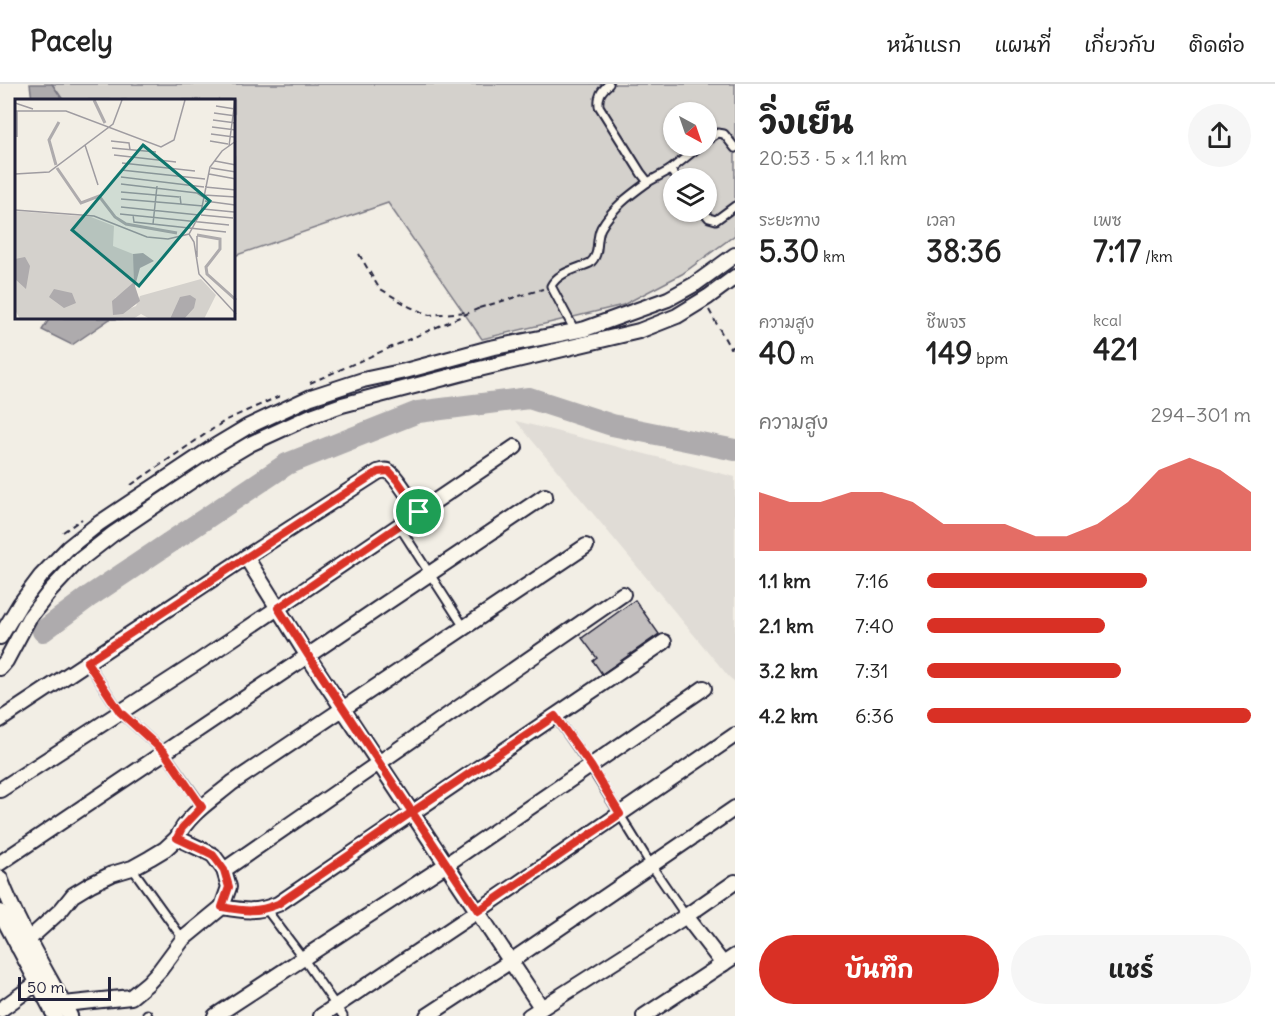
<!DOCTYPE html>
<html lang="th">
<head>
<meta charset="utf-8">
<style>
  :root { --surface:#fff; --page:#f6f6f6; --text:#222; --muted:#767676; --line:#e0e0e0; --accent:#d93025 }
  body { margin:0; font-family:Delius,"Playpen Sans Thai",sans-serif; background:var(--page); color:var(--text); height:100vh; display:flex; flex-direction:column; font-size:22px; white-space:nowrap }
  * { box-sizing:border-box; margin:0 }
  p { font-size:20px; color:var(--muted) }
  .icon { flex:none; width:33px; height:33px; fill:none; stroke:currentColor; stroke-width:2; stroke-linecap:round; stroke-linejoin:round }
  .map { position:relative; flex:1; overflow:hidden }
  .details { display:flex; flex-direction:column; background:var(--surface); width:540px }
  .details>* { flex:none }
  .needle { width:39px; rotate:140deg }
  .controls { position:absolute; left:663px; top:18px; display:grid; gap:12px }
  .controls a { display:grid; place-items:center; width:54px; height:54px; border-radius:50%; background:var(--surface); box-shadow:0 2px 4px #0004; font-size:30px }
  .scale { position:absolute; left:18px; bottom:15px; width:93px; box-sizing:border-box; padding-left:6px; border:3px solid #22223b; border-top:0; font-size:16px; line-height:21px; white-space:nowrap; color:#22223b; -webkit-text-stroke:4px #fbf7ec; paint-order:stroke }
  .pin { position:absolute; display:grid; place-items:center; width:51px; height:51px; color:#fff; margin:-26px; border:3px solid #fff; border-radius:50%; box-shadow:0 2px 6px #0007 }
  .round { display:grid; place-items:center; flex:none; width:63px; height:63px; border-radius:32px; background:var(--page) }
  .head { display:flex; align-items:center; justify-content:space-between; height:102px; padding:0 24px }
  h1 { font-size:33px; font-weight:700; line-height:45px }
  .metrics { display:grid; grid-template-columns:repeat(3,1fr); gap:9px; height:102px; padding:6px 24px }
  .metrics div { display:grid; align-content:center }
  .metrics b { font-size:30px; font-weight:700 }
  .metrics small { font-size:16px; font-weight:400 }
  .metrics p { font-size:16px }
  .chart { height:168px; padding:12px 24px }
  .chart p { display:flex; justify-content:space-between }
  .chart svg { width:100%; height:108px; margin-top:6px; fill:var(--accent); opacity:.7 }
  .action { display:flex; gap:12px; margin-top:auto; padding:12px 24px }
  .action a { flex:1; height:69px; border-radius:36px; background:var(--accent); color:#fff; font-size:24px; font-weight:700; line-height:69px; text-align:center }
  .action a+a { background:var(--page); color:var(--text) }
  ul { padding:0 24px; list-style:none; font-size:20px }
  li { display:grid; grid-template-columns:96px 72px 1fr; align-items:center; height:45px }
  li i { height:15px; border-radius:8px; background:var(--accent) }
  header { display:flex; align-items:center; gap:36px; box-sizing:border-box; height:84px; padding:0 30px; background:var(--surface); border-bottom:2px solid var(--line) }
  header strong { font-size:28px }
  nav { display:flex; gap:33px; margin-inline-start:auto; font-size:21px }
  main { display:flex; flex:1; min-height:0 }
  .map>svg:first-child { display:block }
</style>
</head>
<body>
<header>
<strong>Pacely</strong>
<nav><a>หน้าแรก</a><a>แผนที่</a><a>เกี่ยวกับ</a><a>ติดต่อ</a></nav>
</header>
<main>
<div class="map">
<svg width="735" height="932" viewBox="0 0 735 932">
  <rect width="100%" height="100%" fill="#f2eee5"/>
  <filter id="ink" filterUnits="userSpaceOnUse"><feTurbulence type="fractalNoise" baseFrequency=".0167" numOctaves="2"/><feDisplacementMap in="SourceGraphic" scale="12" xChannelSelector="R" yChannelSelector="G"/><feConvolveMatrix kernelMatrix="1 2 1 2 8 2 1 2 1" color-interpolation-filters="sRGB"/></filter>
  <g filter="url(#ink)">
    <path fill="#e0dcd6" d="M516,337L735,393V598L729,593Z"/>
    <path fill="#d4d1cc" stroke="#7b7a84" stroke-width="1.5" fill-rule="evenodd" d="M52,0H735V151L682,190L623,221L482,255L388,119L234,172V16H63ZM674,28H706V62H674ZM674,94H706V128H674Z"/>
    <g fill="#aeabad" stroke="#76747f" stroke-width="1.5">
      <path d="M30,0H52L63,16H32Z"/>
      <path d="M50,234H155L110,235L72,261L42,246Z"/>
    </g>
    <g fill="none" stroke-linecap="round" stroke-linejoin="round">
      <path stroke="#aeabad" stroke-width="22" d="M43,547L90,512L287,380L418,328L529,314L612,341L735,366"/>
    </g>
    <path fill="#c2bebe" stroke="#22223b" stroke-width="1.5" d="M635,516L659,550L602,590L593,577L597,574L582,554Z"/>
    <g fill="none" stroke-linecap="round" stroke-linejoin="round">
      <g stroke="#22223b" stroke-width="11">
        <g id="service">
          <path d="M609,0C601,7 598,12 599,22L641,89L648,98L670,86L700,62"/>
          <path d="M706,57L718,49L724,50L735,64"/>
          <path d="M670,86L677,94"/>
          <path d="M704,128L709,134L716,136L735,122"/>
          <path d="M575,247L551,202C558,188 577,185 590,179C601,170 595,156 601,144C612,124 630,111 648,98"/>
          <path d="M399,442L464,543"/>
          <path d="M87,578L120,628L164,668L203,723"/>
          <path d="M555,632L590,682L651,781L686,832"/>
          <path d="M132,784L183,855"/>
          <path d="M266,825L303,874L343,932"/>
          <path d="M147,930L148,932"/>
        </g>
      </g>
      <g stroke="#22223b" stroke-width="18">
        <g id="minor">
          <path d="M246,473L307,571L541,923"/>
          <path d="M0,553L20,520L41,492L68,464L98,440L212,364L247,343L311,313L363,296L405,287L490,264L585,245L668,215L695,200L735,171"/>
          <path d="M0,584L6,577L29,534L50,507L77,478L113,450L218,379L250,360L311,332L342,321L475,286L639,247L677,232L708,213L735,193"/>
          <path d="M0,636L246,473L378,388C381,387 385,386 388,387C396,391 413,420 419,428"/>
          <path d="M0,706L201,576L515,363"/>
          <path d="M177,754C188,730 212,716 232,699L586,462"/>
          <path d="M0,779L545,412"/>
          <path d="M224,786L623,510"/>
          <path d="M0,794C18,842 46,887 70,932"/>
          <path d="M0,828L55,932"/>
          <path d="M686,832L723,880"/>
          <path d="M18,863L29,855L61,826L73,811L91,800L112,790L132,784L150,774L165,765L177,754L205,767L213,771L224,786L229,803L222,823"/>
          <path d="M0,926L37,899"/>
          <path d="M53,928L64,920L131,913L148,899L160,886L183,855L222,823C245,827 256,829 278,820L664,558"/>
          <path d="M215,932L447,780L704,604"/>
          <path d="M321,932L478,827L735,651"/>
          <path d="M427,932L511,877L735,724"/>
          <path d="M529,932L686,832L735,798"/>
          <path d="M644,932L735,872"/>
        </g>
      </g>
      <g stroke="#22223b" stroke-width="2" stroke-dasharray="6 4.5" stroke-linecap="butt">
        <path d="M359,170L379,204L410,223L429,231L468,228"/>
        <path d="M479,224L543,205"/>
        <path d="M709,226L730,264L735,262"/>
        <path d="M310,299L480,224"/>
        <path d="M131,401L226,336L282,311"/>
        <path d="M63,448L82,435"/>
      </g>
      <use href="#service" stroke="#fbf7ec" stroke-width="7"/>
      <use href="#minor" stroke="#fbf7ec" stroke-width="14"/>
    </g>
  </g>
  <g fill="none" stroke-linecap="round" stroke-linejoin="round" filter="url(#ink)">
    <g stroke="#fff" stroke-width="12">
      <path id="route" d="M419,428L397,396L389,387L378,388C281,450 184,515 87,578L120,628L164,668L202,723L182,744L177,754L205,767L213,771L224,786L229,803L222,823C245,827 256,829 278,820L412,728L478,827L620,730L591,682L555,632L412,728L308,571L278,524L419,428"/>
    </g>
    <use href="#route" stroke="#d93025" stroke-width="8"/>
  </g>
  <g transform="translate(15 15)">
    <rect width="220" height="220" fill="#f2eee5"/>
    <path d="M0,112L76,118L99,127L98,147L118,155L121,169L118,186L100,199L98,216L121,207L125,197L186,180L201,196L189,220H135L126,215L118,220H5L0,211Z" fill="#d4d1cc"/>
    <path d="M128,154L139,162L125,169L120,187L125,202L108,215L98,216L97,202L119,183L118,155ZM10,158L15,167L11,190L0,180V160ZM39,190L57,194L61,204L49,209L34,198ZM175,196L181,200L179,209L169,220H155L165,198Z" fill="#aeabad"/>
    <path fill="none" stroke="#aeabad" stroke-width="3" d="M79,1L90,24M41,66L34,41L44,23M42,69L66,104L84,97L100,118L111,125L162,134M182,136L205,140V150L191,168L192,175L221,201"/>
    <path fill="none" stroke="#9f9ca1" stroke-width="1.5" d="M0,4L18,10M201,7L220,10M0,12H51L146,48L159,41L170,1M2,12V38M199,14L221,17M198,21L221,24M197,28L221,31M196,35L219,38M96,42L114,44L115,51M195,42L213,45M70,46L83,86M214,47L220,1M97,49L141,53M99,56L161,63M200,62L221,66M107,64L180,72M196,69L221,73M106,71L190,80M0,75L34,73L98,25L107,1M194,75L221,80M106,78L189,88M106,85L182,94L190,99M190,88L221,91M106,93L164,98M189,96L221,98M165,97L166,105L188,107M106,100L166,105M190,102L220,106M106,108L184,116M188,110L219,113M0,111L79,117L132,138L153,140L174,135L186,113L195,68L207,52L221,42M105,115L214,126M118,116L119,123L211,133M186,116L218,119M138,125L142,87M174,135L179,143L184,175L221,215M182,158V137"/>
    <path fill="#0f766e" fill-opacity="0.15" stroke="#0f766e" stroke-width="3" d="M128,46L195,102L124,187L57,131Z"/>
    <rect width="220" height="220" fill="none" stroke="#22223b" stroke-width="3"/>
  </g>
</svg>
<div class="controls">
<a><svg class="needle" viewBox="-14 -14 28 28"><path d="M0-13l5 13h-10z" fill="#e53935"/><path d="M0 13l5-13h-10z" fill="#767676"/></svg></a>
<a><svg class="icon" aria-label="layers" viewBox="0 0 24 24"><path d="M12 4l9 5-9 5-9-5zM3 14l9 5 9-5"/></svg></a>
</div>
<div class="scale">50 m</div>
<div class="pin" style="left:419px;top:428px;background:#1e9e55"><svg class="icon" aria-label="arrive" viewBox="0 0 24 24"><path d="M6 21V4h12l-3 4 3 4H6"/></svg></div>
</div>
<section class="details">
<div class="head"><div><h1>วิ่งเย็น</h1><p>20:53 · 5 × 1.1 km</p></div><a class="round"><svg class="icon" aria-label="share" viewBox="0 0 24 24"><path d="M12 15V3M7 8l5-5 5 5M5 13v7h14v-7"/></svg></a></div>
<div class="metrics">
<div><p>ระยะทาง</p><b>5.30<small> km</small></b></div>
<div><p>เวลา</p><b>38:36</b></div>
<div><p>เพซ</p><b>7:17<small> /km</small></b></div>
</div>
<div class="metrics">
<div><p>ความสูง</p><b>40<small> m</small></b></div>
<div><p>ชีพจร</p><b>149<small> bpm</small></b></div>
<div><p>kcal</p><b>421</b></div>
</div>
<div class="chart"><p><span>ความสูง</span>294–301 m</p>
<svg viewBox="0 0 160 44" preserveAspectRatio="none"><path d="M0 44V20L10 24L20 24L30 20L40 20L50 24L60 33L70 33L80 33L90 38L100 38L110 33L120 24L130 11L140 6L150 11L160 20V44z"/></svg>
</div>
<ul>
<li><b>1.1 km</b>7:16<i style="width:68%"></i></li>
<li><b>2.1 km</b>7:40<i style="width:55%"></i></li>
<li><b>3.2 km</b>7:31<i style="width:60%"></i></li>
<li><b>4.2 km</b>6:36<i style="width:100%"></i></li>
</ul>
<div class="action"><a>บันทึก</a><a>แชร์</a></div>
</section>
</main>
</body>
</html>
